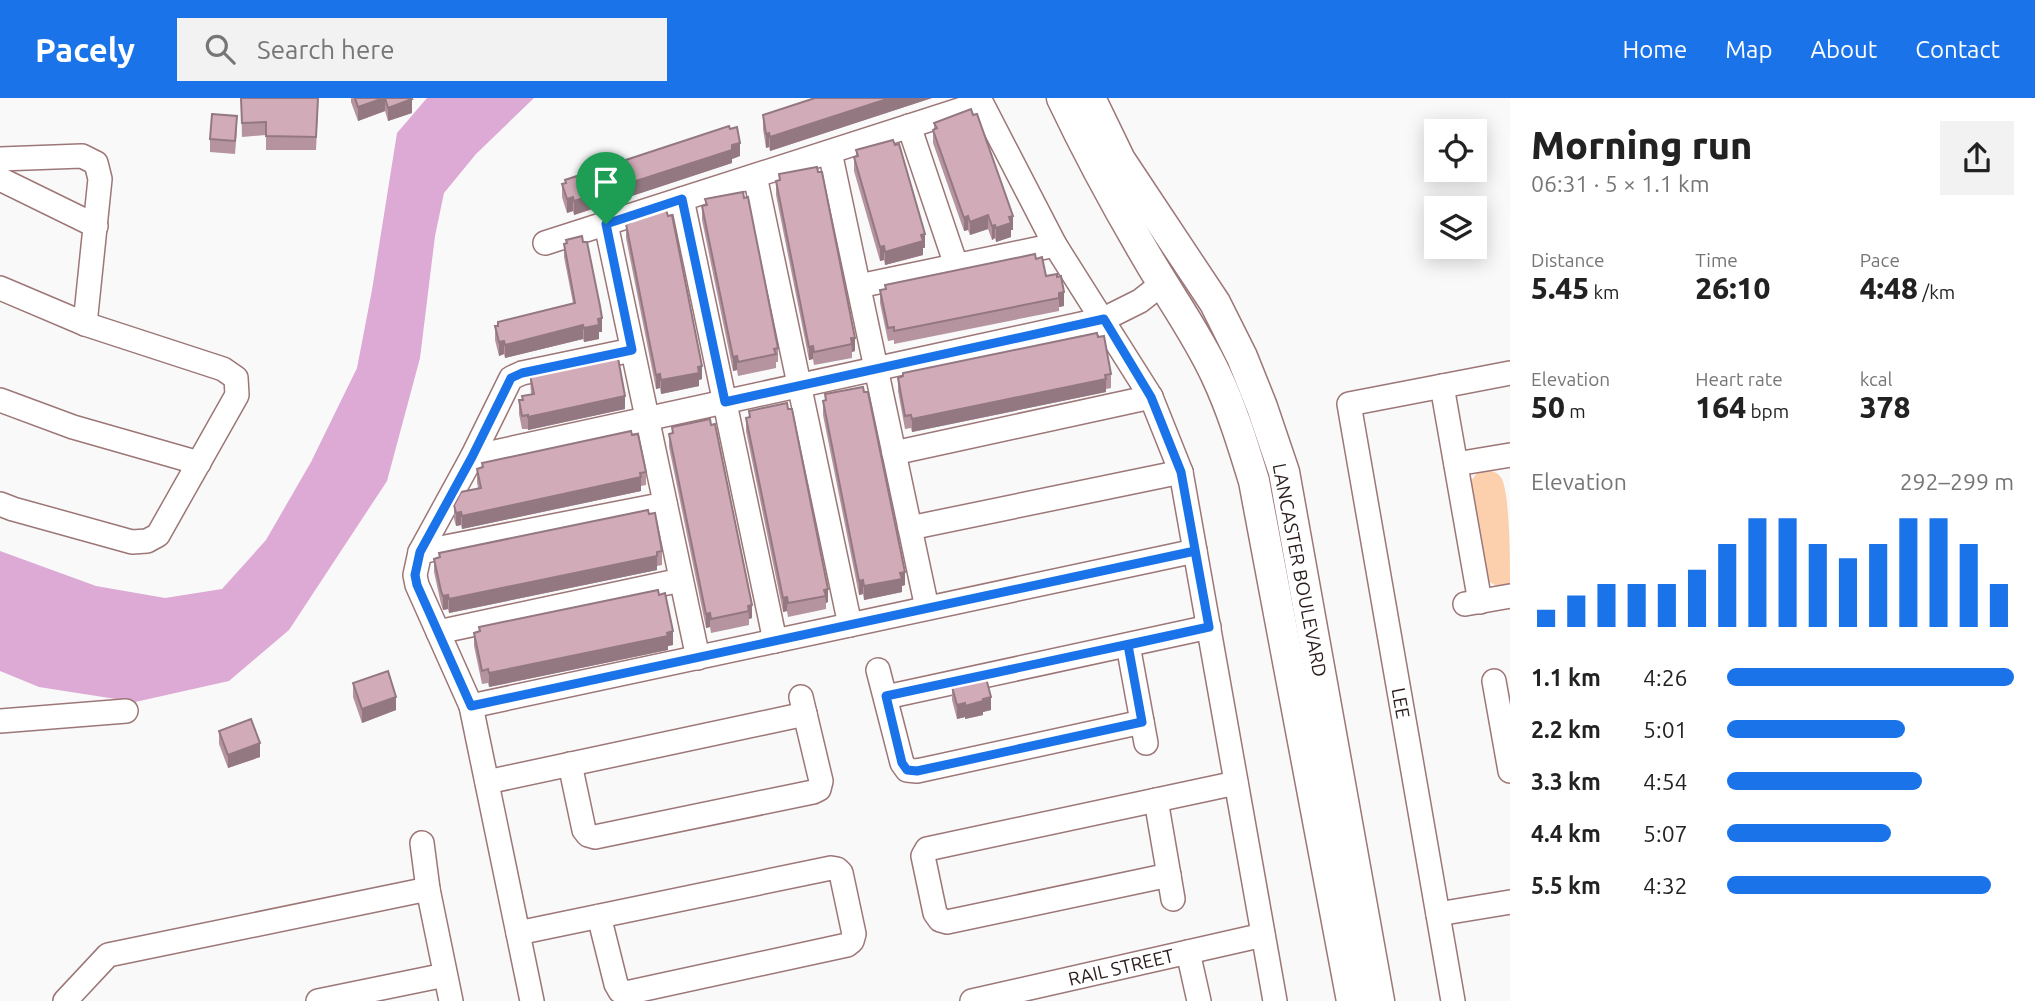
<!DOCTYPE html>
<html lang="en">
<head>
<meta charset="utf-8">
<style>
  :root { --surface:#fff; --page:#f2f2f2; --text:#222; --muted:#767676; --accent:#1a73e8 }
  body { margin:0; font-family:Ubuntu,sans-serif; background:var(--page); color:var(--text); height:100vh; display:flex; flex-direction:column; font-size:26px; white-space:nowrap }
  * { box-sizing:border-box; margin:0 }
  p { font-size:23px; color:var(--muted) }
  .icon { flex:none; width:38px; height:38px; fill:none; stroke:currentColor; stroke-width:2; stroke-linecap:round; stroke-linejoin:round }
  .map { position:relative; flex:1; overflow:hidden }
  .drawer { display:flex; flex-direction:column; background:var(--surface); width:525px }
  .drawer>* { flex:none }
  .tools { position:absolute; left:1424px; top:21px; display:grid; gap:14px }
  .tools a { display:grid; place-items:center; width:63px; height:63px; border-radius:0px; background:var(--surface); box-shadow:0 4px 18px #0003; font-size:35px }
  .pin { position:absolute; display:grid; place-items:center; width:60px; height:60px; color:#fff; margin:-72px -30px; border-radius:50% 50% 50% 0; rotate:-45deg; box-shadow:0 0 7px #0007 }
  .pin .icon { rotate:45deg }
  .round { display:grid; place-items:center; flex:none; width:74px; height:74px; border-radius:0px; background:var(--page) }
  .headline { display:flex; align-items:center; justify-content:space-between; height:119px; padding:0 21px }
  h1 { font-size:38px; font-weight:800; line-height:52px }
  .figures { display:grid; grid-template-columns:repeat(3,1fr); gap:10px; height:119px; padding:7px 21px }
  .figures div { display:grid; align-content:center }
  .figures b { font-size:30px; font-weight:800 }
  .figures small { font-size:19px; font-weight:400 }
  .figures p { font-size:19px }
  .chart { height:196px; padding:14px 21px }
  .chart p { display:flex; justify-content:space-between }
  .chart svg { width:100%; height:126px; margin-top:7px; stroke:var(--accent); stroke-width:6 }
  ul { padding:0 21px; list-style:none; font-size:23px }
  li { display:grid; grid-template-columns:112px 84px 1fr; align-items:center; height:52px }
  li i { height:18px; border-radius:9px; background:var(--accent) }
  header { display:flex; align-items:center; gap:42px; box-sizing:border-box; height:98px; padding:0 35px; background:var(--accent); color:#fff }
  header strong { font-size:33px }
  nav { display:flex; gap:38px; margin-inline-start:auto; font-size:24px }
  .search { width:490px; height:63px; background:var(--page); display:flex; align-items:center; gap:18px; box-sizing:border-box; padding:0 24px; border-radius:0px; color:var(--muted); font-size:26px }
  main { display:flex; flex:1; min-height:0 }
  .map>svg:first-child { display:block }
</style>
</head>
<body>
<header>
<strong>Pacely</strong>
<div class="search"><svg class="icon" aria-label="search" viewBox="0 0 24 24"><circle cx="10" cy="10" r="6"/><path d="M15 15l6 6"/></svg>Search here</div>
<nav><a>Home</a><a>Map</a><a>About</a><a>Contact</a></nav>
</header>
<main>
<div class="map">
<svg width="1510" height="903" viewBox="0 0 1510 903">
  <rect width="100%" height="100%" fill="#f9f9f9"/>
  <path fill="#fcd0ac" d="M1483,372C1491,372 1498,374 1502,381C1510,400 1510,462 1510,486C1501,490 1493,488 1486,481L1470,384L1477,375Z"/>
  <path fill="#dda9d5" d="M427,0H534L476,56L444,95L435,138L420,260L387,383L289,532L229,583L135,604L39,589L0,573V453L96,488L165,500L222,491L266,442L311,364L357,270L372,192L397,35Z"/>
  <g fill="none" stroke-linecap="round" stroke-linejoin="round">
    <g stroke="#9d7677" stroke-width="26">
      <g id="minor">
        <path d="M979,0L1055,147L1151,299L1181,374L1275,903"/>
        <path d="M909,28L956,167"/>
        <path d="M830,54L927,510"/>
        <path d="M0,61L82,58L96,65L100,81L85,226"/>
        <path d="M755,78L850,527"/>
        <path d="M0,81L96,128"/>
        <path d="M682,101L775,543"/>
        <path d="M606,126L698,560"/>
        <path d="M545,145L981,5"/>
        <path d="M859,188L1055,147"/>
        <path d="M0,190L85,226L223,271L236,280L237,297L158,437L147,443L132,444L13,411L0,406"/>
        <path d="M1442,288L1480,504"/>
        <path d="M0,302L73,329L199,365"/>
        <path d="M894,355L1151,299"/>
        <path d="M472,359L1104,221L1140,203L1163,185"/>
        <path d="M1456,366L1510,357"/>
        <path d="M910,430L1181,374"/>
        <path d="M420,454L665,406"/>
        <path d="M1465,506L1510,498"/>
        <path d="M438,534L681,482"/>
        <path d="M1128,547L1146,645"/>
        <path d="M878,572L902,665L907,672L917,673L1142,624"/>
        <path d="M1494,583L1510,673"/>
        <path d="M886,599L1209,529"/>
        <path d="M471,608L1195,453"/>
        <path d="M0,623L126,613"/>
        <path d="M570,666L584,732L588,737L595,739L813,694L819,691L821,683L801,599"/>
        <path d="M487,684L805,616"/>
        <path d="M1156,702L1173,801"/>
        <path d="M422,745L428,791L451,903"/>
        <path d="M1169,777L947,824L940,822L935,815L923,758L927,751L1236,685"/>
        <path d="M1438,816L1510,804"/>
        <path d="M518,835L831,770L837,771L841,775L854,836L852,843L847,847L626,895L620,893L616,886L599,818"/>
        <path d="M1188,854L1199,903"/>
        <path d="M65,903L108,857L428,791"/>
        <path d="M318,903L445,877"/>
        <path d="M532,903L471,608L417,487L415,477L420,454L472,359L511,280L522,275L632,252"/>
        <path d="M972,903L1263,837"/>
        <path d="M1453,903L1349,306L1510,275"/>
      </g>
    </g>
    <g stroke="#9d7677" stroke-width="33">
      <g id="major">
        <path d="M1062,0C1089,57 1119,112 1151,166C1173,203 1198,238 1216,277C1232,311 1243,347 1254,383L1352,903"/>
        <path d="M1090,0L1120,62L1215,205L1242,259L1262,309L1284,374L1379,903"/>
      </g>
    </g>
    <use href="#minor" stroke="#fff" stroke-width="23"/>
    <use href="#major" stroke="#fff" stroke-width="30"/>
  </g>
  <g fill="#b5939f">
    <path d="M241,0L318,12L316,52H266V37L242,39Z"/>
    <path d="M351,0H411L412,15L388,23L385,13L358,23L351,4Z"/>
    <path d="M815,0H932L770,53L769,49L766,50L763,31V17Z"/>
    <path d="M934,25L1013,132H1011V139L996,144L995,140L992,142L988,131L970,137L968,132L964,133L933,45V32L934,31Z"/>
    <path d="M237,31L235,56L210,54V41Z"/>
    <path d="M856,52L925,150H923V157L885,167L884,162L880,163L854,73V59L856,58Z"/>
    <path d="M740,58L732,61V65L574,117L573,113L567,115L562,99V86L565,85V82Z"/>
    <path d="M779,76L855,253L852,254V260L814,267L813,261L809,262L776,97V83L779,82Z"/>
    <path d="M705,101L778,250V264H776V270L738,278L737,272L733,273L702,122V108H705Z"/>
    <path d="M629,120L702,281L699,282V288L661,296L660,290L656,291L626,140V126H629Z"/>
    <path d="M566,142L602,234H599V241L584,244L583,241L505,260L504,256L499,258L495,242V228H498V224L573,205L564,159V146H566Z"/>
    <path d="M1036,161L1046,178L1064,208L1059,209V213L894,246V242L888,243L880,205V192L885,191V187Z"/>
    <path d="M903,275L1111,276V290L1106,291V294L912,334L911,330L905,331L898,293V280L903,279Z"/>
    <path d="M530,277L625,311L528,332V331H522L519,316V302H522L531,297Z"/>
    <path d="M825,296L905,487L902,488V494L864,502L863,496L859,497L823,317V303L825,302Z"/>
    <path d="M749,313L828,504L826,505V511L788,519L787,513L783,514L746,333V320L749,319Z"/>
    <path d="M672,329L752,520L749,521V527L711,535L710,529L706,530L669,349V336L672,335Z"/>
    <path d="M482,365L646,374V387L641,388V393L462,431L461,427L456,428L454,421V407L478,390L477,384V371L482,370Z"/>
    <path d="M662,453V467L657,468V472L449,515L448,511L443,512L441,506L434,474V461L439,460V455Z"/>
    <path d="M479,529L673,547L668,548V552L489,589L488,585L482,586L474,548V535L479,534Z"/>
    <path d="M353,585L396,612L362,625L353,599Z"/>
    <path d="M952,589L991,612L983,614V617L965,621V619L957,621L952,602Z"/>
    <path d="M219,633L260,659L228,670L219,646Z"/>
  </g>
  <g fill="#937882">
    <path d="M385,0V13L358,23V9Z"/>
    <path d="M890,0H932L770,53V39Z"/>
    <path d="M412,1V15L388,23V10Z"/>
    <path d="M769,35V49L766,50V36Z"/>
    <path d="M740,45V58L732,61V65L574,117V103Z"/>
    <path d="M573,99V113L567,115V101Z"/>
    <path d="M988,117V131L970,137V124Z"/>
    <path d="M968,118V132L964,133V120Z"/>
    <path d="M1013,118V132H1011V139L996,144V130L1009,119Z"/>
    <path d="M995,127V140L992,142V128Z"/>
    <path d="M925,136V150H923V157L885,167V154Z"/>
    <path d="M884,148V162L880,163V149Z"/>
    <path d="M1064,194V208L1059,209V195Z"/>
    <path d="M602,220V234H599V241L584,244V230L598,221Z"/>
    <path d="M583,227V241L505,260V247Z"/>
    <path d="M851,240H855V253L852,254Z"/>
    <path d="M504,243V256L499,258V244Z"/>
    <path d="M813,248V261L809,262V249Z"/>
    <path d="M737,258V272L733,273V259Z"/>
    <path d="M702,268V281L699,282V288L661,296V282Z"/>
    <path d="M660,276V290L656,291V277Z"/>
    <path d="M1106,281V294L912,334V321Z"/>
    <path d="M625,298V311L528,332V319Z"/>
    <path d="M641,379V393L462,431V418Z"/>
    <path d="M461,414V427L456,428V415Z"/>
    <path d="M657,458V472L449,515V501Z"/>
    <path d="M905,474V487L902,488V494L864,502V488Z"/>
    <path d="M863,482V496L859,497V483Z"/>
    <path d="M828,491V504L826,505L824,492Z"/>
    <path d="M448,497V511L443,512V498Z"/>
    <path d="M787,499V513L783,514V500Z"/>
    <path d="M752,507V520L749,521L748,508Z"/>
    <path d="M710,515V529L706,530V516Z"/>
    <path d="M673,533V547L668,548V552L489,589V575Z"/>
    <path d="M396,599V612L362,625V611Z"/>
    <path d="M991,599V612L983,614V617L965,621V608Z"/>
    <path d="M965,605V619L957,621V607Z"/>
    <path d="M260,645V659L228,670V657Z"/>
  </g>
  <g fill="#d2abb9" stroke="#937882" stroke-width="2">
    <path d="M241,0H318L316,39L266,38V24L242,25Z"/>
    <path d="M355,0H384L358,9Z"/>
    <path d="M385,0H411L412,1L388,10Z"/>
    <path d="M815,0H890L770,39L769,35L766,36L763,17Z"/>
    <path d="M971,11L973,17L977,16L1013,118L1009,119L1011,125L996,130L995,127L992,128L988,117L970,124L968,118L964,120L933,32L937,30L934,25Z"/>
    <path d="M212,16L237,18L235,43L210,41Z"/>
    <path d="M729,28L730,31L737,29L740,45L732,47V52L574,103L573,99L567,101L562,86L566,85L565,82Z"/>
    <path d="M893,42L895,47L899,46L925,136L921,137L923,143L885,154L884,148L880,149L854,59L858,58L856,52Z"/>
    <path d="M817,69L818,74H822L855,240H851L852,246L814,254L813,248L809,249L776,83L780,82L779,76Z"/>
    <path d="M743,94L744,100L748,99L778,250L774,251L776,256L738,264L737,258L733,259L702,108L707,107L705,101Z"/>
    <path d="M666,112L668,118L672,117L702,268L698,269L699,275L661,282L660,276L656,277L626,126L630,125L629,120Z"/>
    <path d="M582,138L583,144H587L600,208L602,220L598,221L599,227L584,230L583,227L505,247L504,243L499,244L495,228H498V224L575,205L564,146L567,145L566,142Z"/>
    <path d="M1035,156L1036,161L1042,159L1046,178L1057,176V179L1061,178L1064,194L1059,195V200L894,233V229L888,230L880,192L886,191L885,187Z"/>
    <path d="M1097,235L1098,239L1104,238L1111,276L1105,277L1106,281L912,321L911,317L905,318L898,280L903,278V275Z"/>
    <path d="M611,257L612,261L618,260L625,298L528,319V317L522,318L519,302H523L522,298L534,296L530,277L536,276L535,273Z"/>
    <path d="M863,289L864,294H868L905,474L900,475L902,481L864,488L863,482L859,483L823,303L826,302L825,296Z"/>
    <path d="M787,305L788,311H792L828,491L824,492L826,498L788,505L787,499L783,500L746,320L750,319L749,313Z"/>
    <path d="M710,321L711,327L715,326L752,507L748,508L749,513L711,521L710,515L706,516L669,336L673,335L672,329Z"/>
    <path d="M631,333L632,337L638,336L646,374L640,375L641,379L462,418L461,414L456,415L454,407L461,394L481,390L477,371L483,369L482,365Z"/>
    <path d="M648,412L649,416L655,415L662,453L657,454V458L449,501L448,497L443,498L441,493L434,461L440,459L439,455Z"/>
    <path d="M658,492L659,497L665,495L673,533L667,535L668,538L489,575L488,571L482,573L474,535L480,533L479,529Z"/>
    <path d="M388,573L396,599L362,611L353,585Z"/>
    <path d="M986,580L991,599L983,601V603L965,608V605L957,607L952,589Z"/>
    <path d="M251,621L260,645L228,657L219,633Z"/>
  </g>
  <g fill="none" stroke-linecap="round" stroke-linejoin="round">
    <g stroke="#fff" stroke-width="14">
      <path id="route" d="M606,126L632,252L522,275L511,280L472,359L420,454L415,477L417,487L471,608L1195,453L1209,529L1128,547L1142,624L917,673L907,672L902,665L886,598L1209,529L1181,374L1151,299L1104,221L725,304L682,101L606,126"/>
    </g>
    <use href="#route" stroke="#1a73e8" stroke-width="9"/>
  </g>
  <g text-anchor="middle" stroke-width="6" stroke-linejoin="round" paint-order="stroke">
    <g font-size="19" fill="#2b1c1c" stroke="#fff">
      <text transform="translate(1300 472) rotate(79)" y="7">LANCASTER BOULEVARD</text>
      <text transform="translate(1401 605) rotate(80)" y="7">LEE</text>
      <text transform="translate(1121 869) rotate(-13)" y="7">RAIL STREET</text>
    </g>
  </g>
</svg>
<div class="tools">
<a><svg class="icon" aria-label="locate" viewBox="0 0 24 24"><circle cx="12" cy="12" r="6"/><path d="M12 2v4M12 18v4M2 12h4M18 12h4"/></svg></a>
<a><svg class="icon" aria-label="layers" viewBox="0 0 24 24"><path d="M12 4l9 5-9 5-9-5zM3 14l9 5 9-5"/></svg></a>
</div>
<div class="pin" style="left:606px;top:126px;background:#1e9e55"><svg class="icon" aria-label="arrive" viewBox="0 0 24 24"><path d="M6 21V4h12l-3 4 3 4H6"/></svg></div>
</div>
<section class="drawer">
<div class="headline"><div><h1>Morning run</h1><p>06:31 · 5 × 1.1 km</p></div><a class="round"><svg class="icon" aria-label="share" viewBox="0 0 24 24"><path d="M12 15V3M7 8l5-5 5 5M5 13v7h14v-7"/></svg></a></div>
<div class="figures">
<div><p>Distance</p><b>5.45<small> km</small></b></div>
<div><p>Time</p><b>26:10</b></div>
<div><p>Pace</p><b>4:48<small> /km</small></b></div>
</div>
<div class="figures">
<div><p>Elevation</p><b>50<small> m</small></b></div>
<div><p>Heart rate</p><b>164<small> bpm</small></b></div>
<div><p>kcal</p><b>378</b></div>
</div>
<div class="chart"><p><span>Elevation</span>292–299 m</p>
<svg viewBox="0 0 160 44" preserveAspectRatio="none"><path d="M5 44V38M15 44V33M25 44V29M35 44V29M45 44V29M55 44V24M65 44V15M75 44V6M85 44V6M95 44V15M105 44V20M115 44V15M125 44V6M135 44V6M145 44V15M155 44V29"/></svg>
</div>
<ul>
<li><b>1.1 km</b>4:26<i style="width:100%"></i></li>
<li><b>2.2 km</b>5:01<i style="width:62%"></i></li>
<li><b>3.3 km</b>4:54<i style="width:68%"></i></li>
<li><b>4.4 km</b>5:07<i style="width:57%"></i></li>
<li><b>5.5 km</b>4:32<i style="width:92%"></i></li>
</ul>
</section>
</main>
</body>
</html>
